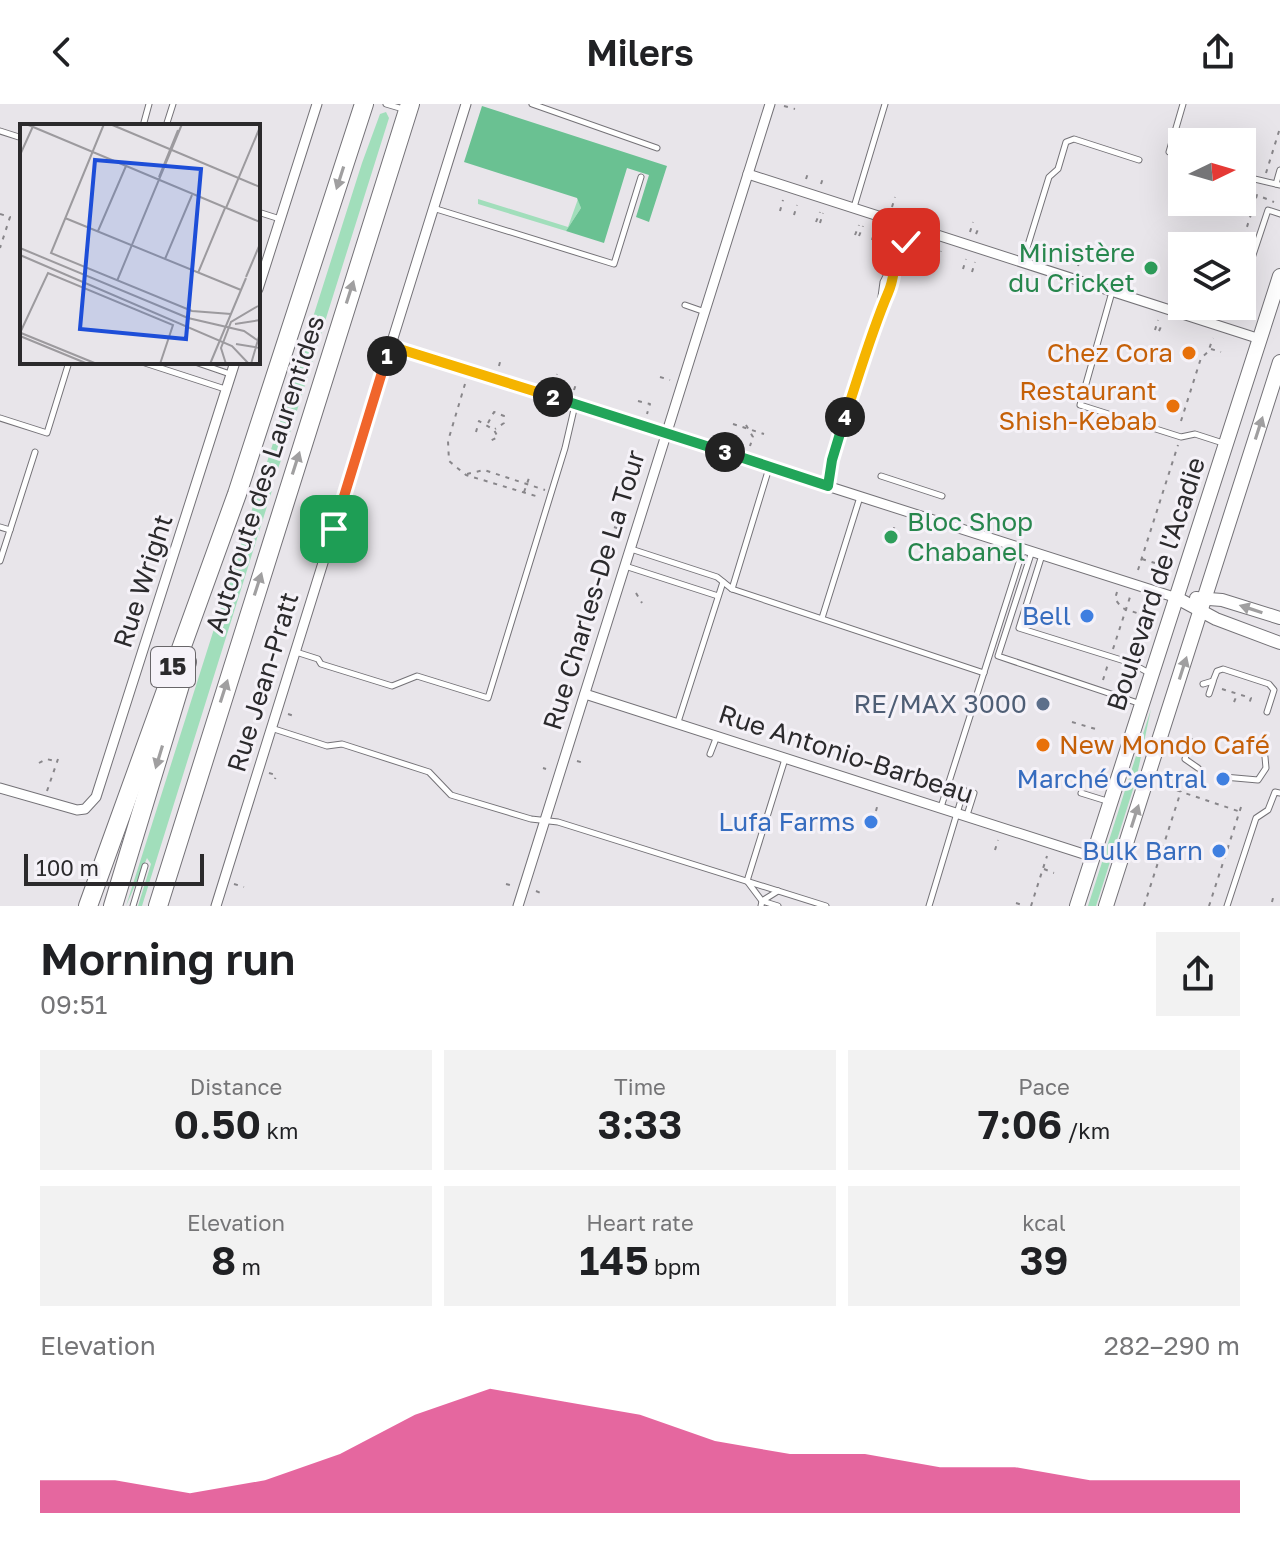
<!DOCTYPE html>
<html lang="en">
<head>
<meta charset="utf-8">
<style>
  :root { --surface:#fff; --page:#f2f2f2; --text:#202124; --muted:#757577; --accent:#db2777 }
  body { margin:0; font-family:"Golos Text",sans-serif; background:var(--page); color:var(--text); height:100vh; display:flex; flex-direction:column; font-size:30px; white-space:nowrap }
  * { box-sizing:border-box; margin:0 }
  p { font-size:26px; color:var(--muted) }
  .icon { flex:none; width:44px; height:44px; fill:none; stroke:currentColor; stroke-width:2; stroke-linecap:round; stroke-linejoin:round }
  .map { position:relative; height:802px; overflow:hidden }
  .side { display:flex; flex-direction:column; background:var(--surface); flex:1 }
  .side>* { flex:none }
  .needle { width:52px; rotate:85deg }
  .tools { position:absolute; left:1168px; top:24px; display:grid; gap:16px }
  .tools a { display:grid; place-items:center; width:88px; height:88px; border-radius:0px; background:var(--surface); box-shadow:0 8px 32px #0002; font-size:40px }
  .scale { position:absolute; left:24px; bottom:20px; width:180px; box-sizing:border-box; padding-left:8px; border:4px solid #2b2a2c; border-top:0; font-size:22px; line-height:28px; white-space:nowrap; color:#2b2a2c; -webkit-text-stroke:6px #f5f2f8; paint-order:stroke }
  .pin { position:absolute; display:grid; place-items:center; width:68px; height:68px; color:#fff; margin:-34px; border-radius:16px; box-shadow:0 4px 12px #0006 }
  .km { position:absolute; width:40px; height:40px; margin:-20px; border-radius:50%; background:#222; color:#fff; font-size:22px; line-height:40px; text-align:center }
  .round { display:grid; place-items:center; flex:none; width:84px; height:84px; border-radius:0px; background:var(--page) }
  .overview { display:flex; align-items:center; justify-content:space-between; height:136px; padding:0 40px }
  h1 { font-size:44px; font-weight:600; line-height:60px }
  .metrics { display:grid; grid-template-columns:repeat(3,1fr); gap:12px; height:136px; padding:8px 40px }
  .metrics div { display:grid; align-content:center; border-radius:0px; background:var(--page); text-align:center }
  .metrics b { font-size:40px; font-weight:600 }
  .metrics small { font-size:22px; font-weight:400 }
  .metrics p { font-size:22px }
  .chart { height:224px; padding:16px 40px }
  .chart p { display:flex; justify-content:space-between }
  .chart svg { width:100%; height:144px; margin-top:8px; fill:var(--accent); opacity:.7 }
  header { display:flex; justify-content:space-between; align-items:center; height:104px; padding:0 40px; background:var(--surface); font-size:36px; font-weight:600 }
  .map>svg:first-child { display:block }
</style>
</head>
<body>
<header><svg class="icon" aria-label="back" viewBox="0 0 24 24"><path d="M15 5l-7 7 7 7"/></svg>Milers<svg class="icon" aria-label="share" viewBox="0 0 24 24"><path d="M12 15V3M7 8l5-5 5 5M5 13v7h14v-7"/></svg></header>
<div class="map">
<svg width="1280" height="802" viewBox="0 0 1280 802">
  <rect width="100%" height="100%" fill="#e8e5ea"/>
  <g fill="#a1debb">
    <path d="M386,8L389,14L283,351L277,367H272L269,373L274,380L142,802H138L151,760L147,754L126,802L362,59L380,10Z"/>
    <path d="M478,95L568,123L578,95L581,104L566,127L478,100Z"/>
    <path d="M1151,605L1136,676L1096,802H1088Z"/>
  </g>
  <path fill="#6ac192" d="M482,2L667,62L649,118L636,113L649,71L627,64L604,139L566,127L581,104L577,94L464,58Z"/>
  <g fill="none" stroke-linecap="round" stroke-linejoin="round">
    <g stroke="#747277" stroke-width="7">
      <g id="service">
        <path d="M386,0L403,5"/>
        <path d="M532,0L657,44"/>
        <path d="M143,22L149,0"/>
        <path d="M166,22L173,0"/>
        <path d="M0,27L22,34"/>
        <path d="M1182,53L1169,48L1183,0"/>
        <path d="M1280,66L1276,80L1280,81"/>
        <path d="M1242,72L1276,80"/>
        <path d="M854,103L885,0"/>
        <path d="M433,104L614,160L641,73"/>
        <path d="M258,108L280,115"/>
        <path d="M1023,157L1049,73L1058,65L1066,38L1074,35L1139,56"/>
        <path d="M1242,184L1268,106L1280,110"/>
        <path d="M1112,188L1080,301L1181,333L1195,330L1226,340"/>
        <path d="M880,200L883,178L911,123"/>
        <path d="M685,201L705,208"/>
        <path d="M142,258L225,285"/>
        <path d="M195,258L230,270"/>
        <path d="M0,314L47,329L69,258"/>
        <path d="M881,372L942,392"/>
        <path d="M828,382L832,356L881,201L891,181L890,168"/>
        <path d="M0,423L10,426L0,457"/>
        <path d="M10,426L35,348"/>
        <path d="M631,445L717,473L732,485L984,569"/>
        <path d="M1032,447L998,552L1141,600"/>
        <path d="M1042,451L1019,524L1131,559L1149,569"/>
        <path d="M625,462L718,492"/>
        <path d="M732,485L769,364"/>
        <path d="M822,514L860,393"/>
        <path d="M296,548L318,555L321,560L392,582L417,572L488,594L565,344L575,301"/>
        <path d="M1203,580L1213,577L1217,567L1223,565L1269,580L1274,586L1267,608"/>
        <path d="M1209,590L1213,578"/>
        <path d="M678,618L723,478"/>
        <path d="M271,624L327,642L342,640L429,668L451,691L531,715L558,718L826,802"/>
        <path d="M1190,637L1185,655L1198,664"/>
        <path d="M710,650L717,632"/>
        <path d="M1224,673L1258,676L1266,664L1265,653"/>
        <path d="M1081,689L1110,698"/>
        <path d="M941,703L1023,446"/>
        <path d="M967,711L974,689"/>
        <path d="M778,787L762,797L747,777L785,655"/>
        <path d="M133,802L145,762"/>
        <path d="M761,802L762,797L778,802"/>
        <path d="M929,802L964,686"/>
        <path d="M1227,802L1256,714L1268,706L1275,688L1280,689"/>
      </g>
    </g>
    <g stroke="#747277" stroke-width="11">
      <g id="minor">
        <path d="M748,70L1260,235"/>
        <path d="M258,185L317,0"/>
        <path d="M390,242L1177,494"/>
        <path d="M585,590L1093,753"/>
        <path d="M0,684L77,706L85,705L96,693L235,258"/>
        <path d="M216,802L466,0"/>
        <path d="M518,802L770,0"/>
      </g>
    </g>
    <g stroke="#747277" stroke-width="14">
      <g id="tertiary">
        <path d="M1177,494L1216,515L1280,539"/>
        <path d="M1196,494L1222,496L1280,514"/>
      </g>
    </g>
    <g stroke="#747277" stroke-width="16">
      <g id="secondary">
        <path d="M1077,802L1280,172"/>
        <path d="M1106,802L1280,258"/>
      </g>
    </g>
    <g stroke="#747277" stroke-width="20">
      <g id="motorway">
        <path d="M88,802L237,390L364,0"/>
        <path d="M113,802L187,558"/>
        <path d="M158,802L410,0"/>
      </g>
    </g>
    <g stroke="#88868a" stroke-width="2" stroke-dasharray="4 6" stroke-linecap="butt">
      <path d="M784,2L795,5"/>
      <path d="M1266,69L1280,24"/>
      <path d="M806,75L808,69"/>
      <path d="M821,80L824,71"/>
      <path d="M892,103L895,93"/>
      <path d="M780,107L783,96"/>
      <path d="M907,108L909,101"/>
      <path d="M0,110L10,113L0,144"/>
      <path d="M794,111L797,101"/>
      <path d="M929,114L932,105"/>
      <path d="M816,118L820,108"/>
      <path d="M820,119L823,109"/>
      <path d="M970,128L973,118"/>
      <path d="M976,130L979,123"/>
      <path d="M855,131L859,121"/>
      <path d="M859,132L863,122"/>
      <path d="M872,136L875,126"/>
      <path d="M1241,142L1257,91L1274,98"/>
      <path d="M927,153L930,143"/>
      <path d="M938,157L941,147"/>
      <path d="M1078,162L1080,156"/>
      <path d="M963,165L966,155"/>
      <path d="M972,168L975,158"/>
      <path d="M1031,187L1034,177"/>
      <path d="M1220,208L1222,202"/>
      <path d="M1155,226L1158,216"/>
      <path d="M1159,227L1163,218"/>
      <path d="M1211,245L1221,248"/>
      <path d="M499,262L500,258"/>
      <path d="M660,273L670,276"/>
      <path d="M465,280L448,337L449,357L466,371L539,393"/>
      <path d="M554,280L557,270"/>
      <path d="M574,286L577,277"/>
      <path d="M638,297L650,300L647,310"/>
      <path d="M1181,317L1201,254L1208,248L1213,234"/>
      <path d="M488,319L494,308L504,312V319L495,325"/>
      <path d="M733,320L764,330"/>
      <path d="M746,321L753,333L750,342"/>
      <path d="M476,328L479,317L494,326L498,333L488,338"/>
      <path d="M467,370L484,366L545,386"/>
      <path d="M524,388L529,374"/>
      <path d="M614,423L622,426"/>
      <path d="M893,427L896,418"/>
      <path d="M1142,455L1155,459"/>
      <path d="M1138,466L1178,341"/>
      <path d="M1117,488L1115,495L1122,504L1137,509"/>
      <path d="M636,489L642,499"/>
      <path d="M1113,545L1130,493"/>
      <path d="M578,553L581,554"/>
      <path d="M1103,576L1108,560"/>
      <path d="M1222,585L1251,594L1248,603"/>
      <path d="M1234,598L1237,591"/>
      <path d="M288,610L297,613"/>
      <path d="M1072,618L1099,626"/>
      <path d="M577,657L584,659"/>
      <path d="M39,659L46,655L56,657"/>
      <path d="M543,664L546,665"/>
      <path d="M269,669L276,671L275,675"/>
      <path d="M1158,680L1238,707"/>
      <path d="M47,687L58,655"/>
      <path d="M876,707L878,699"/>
      <path d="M995,746L998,736"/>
      <path d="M1044,765L1054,769"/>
      <path d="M234,780L244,783"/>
      <path d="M506,780L510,781"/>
      <path d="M536,787L543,790"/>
      <path d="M1272,798L1274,790"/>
      <path d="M1016,799L1025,802"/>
      <path d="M1031,802L1047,752"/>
      <path d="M1144,802L1181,687"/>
      <path d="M1209,802L1242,700"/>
    </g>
    <use href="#service" stroke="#fff" stroke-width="5"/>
    <use href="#minor" stroke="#fff" stroke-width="9"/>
    <use href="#tertiary" stroke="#fff" stroke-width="12"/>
    <use href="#secondary" stroke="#fff" stroke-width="14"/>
    <use href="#motorway" stroke="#fff" stroke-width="18"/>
  </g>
  <defs><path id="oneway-solid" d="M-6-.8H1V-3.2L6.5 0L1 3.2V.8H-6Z" transform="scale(2)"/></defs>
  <g fill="#a09fa0">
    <use href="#oneway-solid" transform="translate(340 74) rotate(108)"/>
    <use href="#oneway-solid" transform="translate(350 188) rotate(-72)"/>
    <use href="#oneway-solid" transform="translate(1259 324) rotate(-72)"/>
    <use href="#oneway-solid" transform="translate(296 359) rotate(-72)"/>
    <use href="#oneway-solid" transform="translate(258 480) rotate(-72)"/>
    <use href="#oneway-solid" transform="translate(1251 505) rotate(-162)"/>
    <use href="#oneway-solid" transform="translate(1183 564) rotate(-72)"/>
    <use href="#oneway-solid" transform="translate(224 587) rotate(-72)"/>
    <use href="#oneway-solid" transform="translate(159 653) rotate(107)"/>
    <use href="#oneway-solid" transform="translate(1135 712) rotate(-72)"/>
  </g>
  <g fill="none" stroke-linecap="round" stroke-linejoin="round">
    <g stroke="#fff" stroke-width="16">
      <path id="split-1" d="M334,425L387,252"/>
    </g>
    <g stroke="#fff" stroke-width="16">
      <path id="split-2" d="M387,252L390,242L553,293"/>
    </g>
    <g stroke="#fff" stroke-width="16">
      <path id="split-3" d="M553,293L725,348"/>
    </g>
    <g stroke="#fff" stroke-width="16">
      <path id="split-4" d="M725,348L828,382L832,356L845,313"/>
    </g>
    <g stroke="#fff" stroke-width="16">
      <path id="split-5" d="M845,313C859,271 871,229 888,189C897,169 890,159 906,138"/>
    </g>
    <use href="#split-1" stroke="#f0652b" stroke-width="10"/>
    <use href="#split-2" stroke="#f5b400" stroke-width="10"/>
    <use href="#split-3" stroke="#22a559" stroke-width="10"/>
    <use href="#split-4" stroke="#22a559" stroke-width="10"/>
    <use href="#split-5" stroke="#f5b400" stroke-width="10"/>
  </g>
  <g fill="#2e9e5b" stroke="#f5f2f8" stroke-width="3">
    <circle cx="1151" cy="164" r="8"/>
    <circle cx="891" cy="433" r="8"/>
  </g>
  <g fill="#e8710a" stroke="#f5f2f8" stroke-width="3">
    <circle cx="1189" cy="249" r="8"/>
    <circle cx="1173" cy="302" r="8"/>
    <circle cx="1043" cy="641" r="8"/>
  </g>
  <g fill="#3f7fe0" stroke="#f5f2f8" stroke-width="3">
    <circle cx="1087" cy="512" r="8"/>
    <circle cx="1223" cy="675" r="8"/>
    <circle cx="871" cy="718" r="8"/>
    <circle cx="1219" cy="747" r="8"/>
  </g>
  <circle fill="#5c6f8a" stroke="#f5f2f8" stroke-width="3" cx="1043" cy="600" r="8"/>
  <g text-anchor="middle" stroke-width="6" stroke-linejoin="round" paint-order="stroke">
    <rect fill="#f5f2f8" stroke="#686669" stroke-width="2" x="151" y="543" width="44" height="40" rx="6"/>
    <g font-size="24" font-weight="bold" fill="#2b2a2c">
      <text x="173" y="571">15</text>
    </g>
    <g font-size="26" fill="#27864d" stroke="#f5f2f8" text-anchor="end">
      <text x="1135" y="158">Ministère<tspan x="1135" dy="30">du Cricket</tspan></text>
      <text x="907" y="427" text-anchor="start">Bloc Shop<tspan x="907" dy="30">Chabanel</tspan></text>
    </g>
    <g font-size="26" fill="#c56008" stroke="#f5f2f8" text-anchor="end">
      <text x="1173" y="258">Chez Cora</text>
      <text x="1157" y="296">Restaurant<tspan x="1157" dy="30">Shish-Kebab</tspan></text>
      <text x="1059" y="650" text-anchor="start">New Mondo Café</text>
    </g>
    <g font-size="26" fill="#2b2a2c" stroke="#f5f2f8">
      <text transform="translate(265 370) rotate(-72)" y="9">Autoroute des Laurentides</text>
      <text transform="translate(143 477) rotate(-72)" y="9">Rue Wright</text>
      <text transform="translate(1156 480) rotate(-72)" y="9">Boulevard de l'Acadie</text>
      <text transform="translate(594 486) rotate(-73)" y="9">Rue Charles-De La Tour</text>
      <text transform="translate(263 578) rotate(-73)" y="9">Rue Jean-Pratt</text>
      <text transform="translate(846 650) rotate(18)" y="9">Rue Antonio-Barbeau</text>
    </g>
    <g font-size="26" fill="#366cbe" stroke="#f5f2f8" text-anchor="end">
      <text x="1071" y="521">Bell</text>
      <text x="1207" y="684">Marché Central</text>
      <text x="855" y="727">Lufa Farms</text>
      <text x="1203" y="756">Bulk Barn</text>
    </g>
    <g font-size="26" fill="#4e5e75" stroke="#f5f2f8" text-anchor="end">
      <text x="1027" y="609">RE/MAX 3000</text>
    </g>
  </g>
  <g transform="translate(20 20)">
    <rect width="240" height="240" fill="#e8e5ea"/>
    <path fill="none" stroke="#9c9a9e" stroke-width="2" d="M6,0L240,98M84,0L31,129L172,187L211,190M90,0L240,63M0,31L14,0M139,53L158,6M206,84L240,3M45,94L221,166M78,107L106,42M0,124L168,194L224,207L240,218M0,131L212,222L229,240M145,135L172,71M178,149L205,84M226,153L240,120M97,157L162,0M215,200L240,196M0,209L28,149L153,201L140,240M1,209L77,240M0,212L68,240M216,220L240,224M190,240L226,154M206,240L201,224L211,198L238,182M231,240L240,209"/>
    <path fill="#1d4ed8" fill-opacity="0.15" stroke="#1d4ed8" stroke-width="4" d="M75,36L181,45L166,215L60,205Z"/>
    <rect width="240" height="240" fill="none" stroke="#2b2a2c" stroke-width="4"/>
  </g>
</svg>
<div class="tools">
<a><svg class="needle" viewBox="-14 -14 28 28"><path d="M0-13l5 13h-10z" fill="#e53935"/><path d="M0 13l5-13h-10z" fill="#757577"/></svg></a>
<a><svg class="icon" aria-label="layers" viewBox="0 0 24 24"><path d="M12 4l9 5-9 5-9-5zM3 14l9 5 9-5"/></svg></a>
</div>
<div class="scale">100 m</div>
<div class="pin" style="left:334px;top:425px;background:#1e9e55"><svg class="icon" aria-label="arrive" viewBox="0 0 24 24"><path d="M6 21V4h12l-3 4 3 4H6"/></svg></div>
<div class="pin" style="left:906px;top:138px;background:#d93025"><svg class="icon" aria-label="check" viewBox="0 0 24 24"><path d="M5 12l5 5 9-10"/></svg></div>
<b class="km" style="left:387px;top:252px">1</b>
<b class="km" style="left:553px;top:293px">2</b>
<b class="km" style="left:725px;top:348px">3</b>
<b class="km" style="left:845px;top:313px">4</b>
</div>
<section class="side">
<div class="overview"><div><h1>Morning run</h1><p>09:51</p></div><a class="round"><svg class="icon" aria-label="share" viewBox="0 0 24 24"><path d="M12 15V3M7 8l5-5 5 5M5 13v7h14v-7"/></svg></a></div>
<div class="metrics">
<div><p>Distance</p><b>0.50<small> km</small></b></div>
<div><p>Time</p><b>3:33</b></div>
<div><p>Pace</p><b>7:06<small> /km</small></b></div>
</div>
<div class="metrics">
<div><p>Elevation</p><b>8<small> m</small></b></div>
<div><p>Heart rate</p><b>145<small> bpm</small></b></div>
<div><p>kcal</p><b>39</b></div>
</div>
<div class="chart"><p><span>Elevation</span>282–290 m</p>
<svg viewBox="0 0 160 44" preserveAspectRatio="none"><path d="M0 44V34L10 34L20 38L30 34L40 26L50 14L60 6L70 10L80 14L90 22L100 26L110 26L120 30L130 30L140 34L150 34L160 34V44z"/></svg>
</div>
</section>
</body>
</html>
